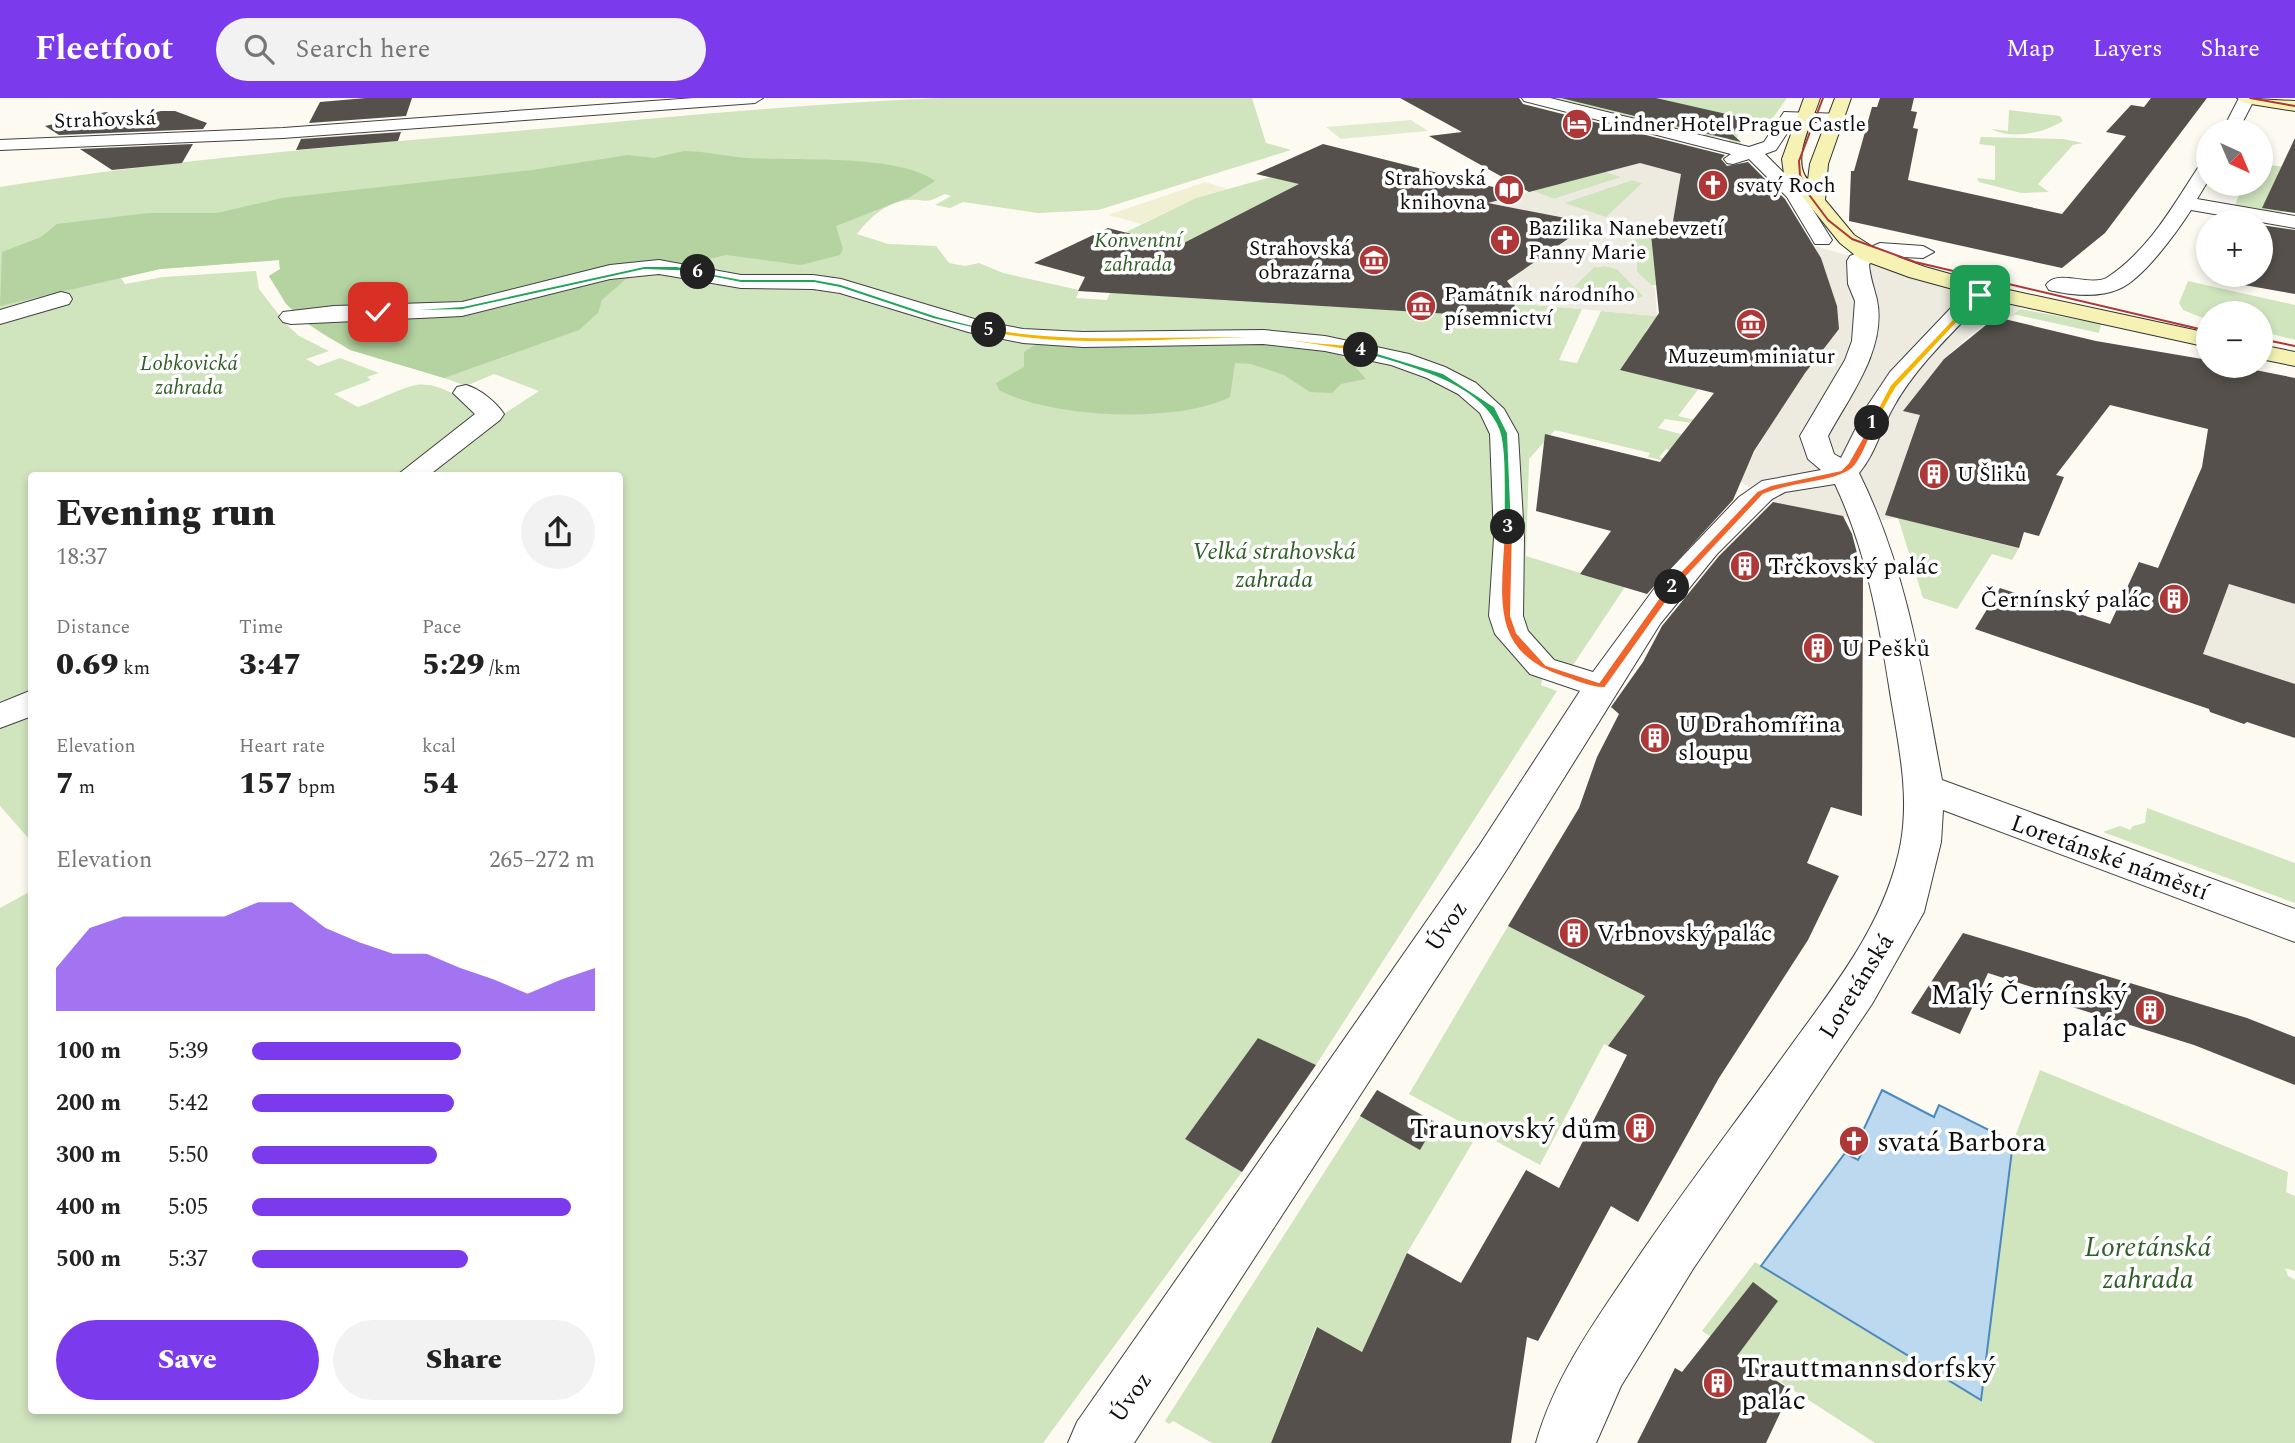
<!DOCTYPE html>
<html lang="en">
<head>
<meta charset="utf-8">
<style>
  :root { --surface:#fff; --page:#f2f2f2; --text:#222; --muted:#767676; --accent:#7c3aed }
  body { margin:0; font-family:Spectral,serif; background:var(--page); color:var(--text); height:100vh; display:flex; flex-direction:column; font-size:26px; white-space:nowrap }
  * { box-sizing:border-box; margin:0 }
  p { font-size:23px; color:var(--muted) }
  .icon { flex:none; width:38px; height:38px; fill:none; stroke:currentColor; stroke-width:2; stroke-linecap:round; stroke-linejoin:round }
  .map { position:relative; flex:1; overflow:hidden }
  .drawer { position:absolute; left:28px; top:374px; width:595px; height:942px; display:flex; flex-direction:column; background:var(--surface); border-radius:7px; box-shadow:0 4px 10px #0003 }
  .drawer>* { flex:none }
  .needle { width:46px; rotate:136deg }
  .fabs { position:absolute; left:2196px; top:21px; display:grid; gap:14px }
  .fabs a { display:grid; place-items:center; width:77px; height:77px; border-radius:50%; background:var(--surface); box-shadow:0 4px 10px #0003; font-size:35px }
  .pin { position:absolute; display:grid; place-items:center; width:60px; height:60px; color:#fff; margin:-30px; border-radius:14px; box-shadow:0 4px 10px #0006 }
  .km { position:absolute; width:35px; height:35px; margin:-18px; border-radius:50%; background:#222; color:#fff; font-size:19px; line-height:35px; text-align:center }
  .round { display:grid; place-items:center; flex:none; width:74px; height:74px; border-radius:37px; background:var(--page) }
  .overview { display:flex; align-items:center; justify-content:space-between; height:119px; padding:0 28px }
  h1 { font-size:38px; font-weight:800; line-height:52px }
  .stats { display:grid; grid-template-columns:repeat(3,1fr); gap:10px; height:119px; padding:7px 28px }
  .stats div { display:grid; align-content:center }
  .stats b { font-size:30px; font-weight:800 }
  .stats small { font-size:19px; font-weight:400 }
  .stats p { font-size:19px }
  .chart { height:196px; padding:14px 28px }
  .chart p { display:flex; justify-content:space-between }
  .chart svg { width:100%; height:126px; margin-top:7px; fill:var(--accent); opacity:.7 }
  .action { display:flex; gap:14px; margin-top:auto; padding:14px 28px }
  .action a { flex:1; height:80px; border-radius:42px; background:var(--accent); color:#fff; font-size:28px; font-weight:800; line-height:80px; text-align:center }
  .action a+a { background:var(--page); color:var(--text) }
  ul { padding:0 28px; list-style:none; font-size:23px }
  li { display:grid; grid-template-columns:112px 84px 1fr; align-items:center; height:52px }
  li i { height:18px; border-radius:9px; background:var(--accent) }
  header { display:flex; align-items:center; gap:42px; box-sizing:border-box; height:98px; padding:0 35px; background:var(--accent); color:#fff }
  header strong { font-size:33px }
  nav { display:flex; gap:38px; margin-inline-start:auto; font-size:24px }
  .search { width:490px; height:63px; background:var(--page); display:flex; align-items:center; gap:18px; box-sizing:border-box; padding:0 24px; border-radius:38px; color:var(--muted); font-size:26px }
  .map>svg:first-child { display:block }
</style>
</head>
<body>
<header>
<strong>Fleetfoot</strong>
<div class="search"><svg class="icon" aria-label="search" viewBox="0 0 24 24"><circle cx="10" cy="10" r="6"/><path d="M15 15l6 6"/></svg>Search here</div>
<nav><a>Map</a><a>Layers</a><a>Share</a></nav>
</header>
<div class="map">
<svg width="2295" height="1345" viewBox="0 0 2295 1345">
  <rect width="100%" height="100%" fill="#fdfbf1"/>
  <path fill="#f1f0d4" d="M1205,84L1228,91L1196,100L1141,126L1108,117Z"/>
  <g fill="#d0e4be">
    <path d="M942,0H1252L1266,45L1291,52L1098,112L1038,115L963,104L950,110L935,107L951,98L945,96C921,108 928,100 907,102C887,104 869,120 857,136L888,146L936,148L949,165L965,168L979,165L1003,175L1079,192L1076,200L1107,202L1110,195L1514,205L1582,211L1559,262L1577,265L1601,213L1657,218L1645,234L1707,280L1678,318L1695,322L1692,325L1665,321L1658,330L1684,337L1672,353L1666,351L1659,359L1666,361L1664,363L1648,359L1650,355L1555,332L1529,361L1526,458L1625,489L1571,570L1543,579L1541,587L1557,593L1316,967L1258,940L1185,1041L1242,1074L1043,1345H0V810L31,793L32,1312H620V378H417L447,353L539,293L494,276L466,288C387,256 317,262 269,178L280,171L279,162L160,171L121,180L125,186L163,179L256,173L259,191L286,226L299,238L329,253L306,261L318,268L340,260L379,275L367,279L371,282L334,296L358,309C377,303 397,291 416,287C435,284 465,298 473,316L464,328L399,378H32L31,591L0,606V89C164,63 329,49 494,35C643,22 793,6 942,0Z"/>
    <path d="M1543,0H1787L1770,24L1758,22L1738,34L1737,41L1743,47L1731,46L1728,40L1706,38Z"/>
    <path d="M2009,12L2060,18L2063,23C2043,35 2014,42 1991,31L2008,33Z"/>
    <path d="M1981,39L2063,41L2083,45L2073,47L2038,86L2049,94L2021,95L1979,84L1977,80L1995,82V48L1979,46Z"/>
    <path d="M2261,66L2295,70L2281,118L2234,110L2243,86H2261Z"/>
    <path d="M1603,73L1622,79L1554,101L1532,93Z"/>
    <path d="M1271,79L1313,89L1125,189L1052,170L1196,100Z"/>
    <path d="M1632,82L1643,85L1606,120L1563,105Z"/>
    <path d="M1650,130L1656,187L1650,188L1637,174L1635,138Z"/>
    <path d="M1605,168L1617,171L1644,198L1634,203L1576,193L1573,189L1594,169Z"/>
    <path d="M2188,183L2295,207V242L2261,233V215H2208V222L2183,212L2179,205Z"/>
    <path d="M2020,211L2101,226L2099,235L2013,216Z"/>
    <path d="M1898,420L2009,448L2019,450L2012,462L1992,456L1957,511L1923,500Z"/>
    <path d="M31,613V743L0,708V627Z"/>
    <path d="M2147,710L2295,765V805L2103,734L2120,728L2130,732L2133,728L2145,725Z"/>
    <path d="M1508,828L1645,898L1608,948L1604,946L1540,1067L1409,996Z"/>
    <path d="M2040,972L2288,1074L2286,1094L2295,1098V1173L2285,1170L2288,1178L2295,1182V1345H1875L1702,1233L1755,1164L1981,1301L2013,1044Z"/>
    <path d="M1377,992L1473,1044L1407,1155L1362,1254L1316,1229L1271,1345H1212L1173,1323L1169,1326L1165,1323Z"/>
  </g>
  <g fill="#b4d3a0">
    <path d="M684,53C706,53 727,59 749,60C795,63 898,56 935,83L910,99L836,128L843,151L840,157L801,167L726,157L626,181L602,202L598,215L579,232L444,280L350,252L308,226L286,206L269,178L280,171L279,162L160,171L0,208L2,154L41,139L57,126L148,115H217L282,100L532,72L628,57L654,60Z"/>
    <path d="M1054,243H1244L1331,252L1351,264L1366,281L1341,286L1332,295L1310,294L1284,277L1251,266L1235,265L1230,299C1176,326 1052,320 999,292L996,285L1024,269V254L1033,248Z"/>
  </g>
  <path fill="#e1eccf" d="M1411,22L1428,33L1341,41L1326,29Z"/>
  <g fill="#edeae0" fill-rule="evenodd">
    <path d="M1723,57L1737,66L1716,72L1723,76L1690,78L1696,85L1687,86L1676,106L1671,132L1650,130L1635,138L1637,174L1655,190L1657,218L1514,205L1512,179L1569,141L1547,134L1566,121L1488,105L1600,73L1592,69ZM1603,73L1621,79L1554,101L1533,93ZM1632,82L1642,85L1606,119L1565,105ZM1605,168L1617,171L1643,198L1633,203L1576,193L1574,189L1594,169Z"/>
    <path d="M1815,148L2023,208L2013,215L2015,218L1993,219L1967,240L1944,261L1904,312L1920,317L1892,398L1898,420L1868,424L1774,404L1738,382L1788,298L1832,201Z"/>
    <path d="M2229,486L2295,506V586L2203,556Z"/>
  </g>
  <path fill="#bcd9ef" stroke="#4c89bd" stroke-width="2" d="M1882,992L1934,1019L1939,1007L2013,1044L1981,1302L1761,1168L1845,1055L1858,1062L1867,1046L1860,1039Z"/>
  <g fill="#55504c">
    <path d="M366,0H412L406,18L309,25L320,4Z"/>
    <path d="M1400,0H1519L1523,6L1725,57L1721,61L1727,68L1748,64L1785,101L1821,160L1837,208L1839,231L1805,275L1754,353L1733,402L1647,496L1580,476L1611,433L1536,413L1545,336L1660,364L1714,295L1620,272L1659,215L1651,137L1670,141L1681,76L1640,65L1529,94L1429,38L1462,34Z"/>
    <path d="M1561,0H1656L1757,23L1731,35L1741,44Z"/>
    <path d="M1880,0H1914L1911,13L1917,14L1913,30L1918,31L1908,82L2062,116L2126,38L2106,34L2131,7L2144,9L2151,0H2207L2105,135L2062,170L1849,123L1851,73H1854L1872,9H1877Z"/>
    <path d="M161,13H175L207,25L203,31L59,37L45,28L106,14L126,21Z"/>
    <path d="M401,34L398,43L296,52L301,41Z"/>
    <path d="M2295,40V115L2262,110Z"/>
    <path d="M193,46L182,65L112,72L80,51Z"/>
    <path d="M1323,46L1521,96L1488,105L1591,125L1507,183L1514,192L1515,220L1078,193L1085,179L1034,165L1108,130L1178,148L1299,86L1256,76Z"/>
    <path d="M2261,127L2295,132V196L2227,184L2230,177H2261Z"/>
    <path d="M1996,219L2096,243L2208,262V268H2235L2295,280V506L2229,486L2203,556L2295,586V640L2247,624L2244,626L2210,614L2209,611L1975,531L2000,490L2110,526L2139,464L2158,470L2202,369L2208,331L2110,307L2056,377L2064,379L2039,438L2024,434L2019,450L1885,417L1920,317L1903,313L1944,261Z"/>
    <path d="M1773,404L1843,418L1852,436L1863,478L1862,718L1831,709L1807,765L1839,778L1808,842L1719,980L1638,1124L1611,1108L1538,1243L1527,1239L1511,1345H1271L1317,1229L1362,1254L1407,1155L1461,1185L1526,1072L1559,1090L1627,957L1608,948L1645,898L1508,828L1579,710L1597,659L1619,616L1611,609L1643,564L1662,528L1719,458Z"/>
    <path d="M1963,835L2247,920L2295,939V987L2194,947L2069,908V901L1988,875L1960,936L1911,915Z"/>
    <path d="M1258,940L1316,967L1242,1074L1185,1041Z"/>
    <path d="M1377,992L1436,1025L1420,1052L1360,1018Z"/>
    <path d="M1753,1184L1778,1203L1737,1258L1791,1292L1766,1345H1637L1675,1270L1682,1274Z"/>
  </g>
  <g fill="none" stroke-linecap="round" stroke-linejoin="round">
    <g stroke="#414141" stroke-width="2">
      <g id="street">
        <path d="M694,0H763L755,5L283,40L0,52V42L283,30Z"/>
        <path d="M1522,0H1550L1749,49L1764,44L1784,14L1842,16L1844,20L1836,25L1795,23L1776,52L1765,56L1800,91L1832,142L1829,146H1815L1787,99L1749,61L1733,66L1727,65L1724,61L1731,56L1524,3Z"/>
        <path d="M2239,0H2255L2238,33H2222Z"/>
        <path d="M2208,63V83L2197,101L2295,118V130L2191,112C2177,134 2143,181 2119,191C2098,200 2070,197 2049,192L2046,187C2057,170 2091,190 2108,179C2150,151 2174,106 2201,65Z"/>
        <path d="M1880,145L1923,148L1934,154L1923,160L1884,158L1869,166C1870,180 1874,189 1877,202C1887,251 1849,299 1828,338L1834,356L1841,360L1866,310L1890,274L1967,193L2001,190L2012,197L2001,204L1981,205C1950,237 1916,269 1894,308C1881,330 1876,355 1859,375C1908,474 1922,575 1942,682L2295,811V844L1943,712L1941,744L1924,814L1872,906L1693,1171L1621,1288L1596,1345H1536C1555,1277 1598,1219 1637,1161C1683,1093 1734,1027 1782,960C1830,893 1886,827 1901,744C1910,692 1897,640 1889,588C1878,518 1865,450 1835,386L1785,394L1772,401L1717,456L1660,526L1509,768L1134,1345H1068L1077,1324L1479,748L1580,593L1530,576L1495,536L1489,518L1494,440L1490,336L1480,315L1458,296L1427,280L1391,267L1325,253L1263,246L1083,249L1023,245L968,234L840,195L813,191L741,190L659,176L610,181L462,218L291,226L283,224L279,219L283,214L334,208L462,204L610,167L659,162L741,177H813L841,181L981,223L1023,231L1083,234L1263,232L1325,238L1409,256L1445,269L1476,285L1504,311L1518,336L1524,440L1523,518L1528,533L1554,562L1593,574L1662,480L1739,399L1762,383L1821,372L1808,361L1800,338L1845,262L1852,243L1855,203L1848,186L1847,163L1850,158Z"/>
        <path d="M61,194L69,196L72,201L69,206L0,226V212Z"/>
        <path d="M466,287C480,291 496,304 504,316L500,322L428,378H396L475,316L453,295L457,289Z"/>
        <path d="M32,592V618L0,630V605Z"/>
      </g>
    </g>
    <g stroke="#303030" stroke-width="2">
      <g id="secondary">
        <path d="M1804,0H1820C1813,23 1790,61 1808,82L1810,66L1835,0H1851L1828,66L1825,102L1854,137L1876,151L1925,169L2004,191L2208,235V249L1993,202L1909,179L1860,161L1840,145L1784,76L1782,61Z"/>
        <path d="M2237,0L2295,3V13L2245,5Z"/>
        <path d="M2261,247L2295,254V268L2261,261Z"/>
      </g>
    </g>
    <use href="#street" fill="#fff" fill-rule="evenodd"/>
    <use href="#secondary" fill="#f5f2b4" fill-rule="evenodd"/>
    <g stroke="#ad3837" stroke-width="2">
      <path d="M1823,0L1799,63L1800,77L1807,94L1828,122L1852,141L1915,164L2208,233"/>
      <path d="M2250,0L2295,8"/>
      <path d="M2261,241L2295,248"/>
    </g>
  </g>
  <path fill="#f5b400" stroke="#fff" stroke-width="2" d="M1977,195L1983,197L1896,290L1875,327H1869L1890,287Z"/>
  <path fill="#f0652b" stroke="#fff" stroke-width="2" d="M1872,323L1876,325C1869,339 1864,359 1853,370C1838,385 1786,385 1763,397L1675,491H1668V487L1757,393L1771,387L1841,372L1848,365Z"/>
  <path fill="#f0652b" stroke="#fff" stroke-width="2" d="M1508,426L1513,429L1511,518L1517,535L1546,567L1599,584L1668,487L1677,489L1605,590C1592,591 1576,583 1563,579C1485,554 1502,495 1504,429Z"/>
  <path fill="#22a559" stroke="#fff" stroke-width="2" d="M1361,250L1443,275L1495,309L1508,335L1512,431L1504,429C1503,405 1506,353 1499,333C1481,284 1404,268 1359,254Z"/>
  <path fill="#f5b400" stroke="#fff" stroke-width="2" d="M989,230C1096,250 1206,229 1313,244C1329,246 1351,245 1365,252L1361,254C1328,250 1294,242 1260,241C1170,239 1076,253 987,234Z"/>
  <path fill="#22a559" stroke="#fff" stroke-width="2" d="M698,173L741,181H814L841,186L937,218L993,232L989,234L933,221L840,190L814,185H741L696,176Z"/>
  <path fill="#22a559" stroke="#fff" stroke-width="2" d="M644,168H677L702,174L644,172L463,212L374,214L463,208Z"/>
  <defs>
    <g id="hotel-disc" transform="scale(1.575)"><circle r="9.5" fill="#ad3837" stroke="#fff"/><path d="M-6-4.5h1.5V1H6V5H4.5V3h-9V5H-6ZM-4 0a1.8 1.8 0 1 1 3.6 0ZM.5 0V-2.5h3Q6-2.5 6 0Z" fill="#fff"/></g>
    <g id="church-disc" transform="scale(1.575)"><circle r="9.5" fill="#ad3837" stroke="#fff"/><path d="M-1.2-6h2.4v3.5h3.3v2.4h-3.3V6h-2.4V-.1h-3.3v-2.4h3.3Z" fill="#fff"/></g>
    <g id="library-disc" transform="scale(1.575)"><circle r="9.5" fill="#ad3837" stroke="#fff"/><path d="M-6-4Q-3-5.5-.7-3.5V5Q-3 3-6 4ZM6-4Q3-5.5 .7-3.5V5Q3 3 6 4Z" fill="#fff"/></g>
    <g id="museum-disc" transform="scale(1.575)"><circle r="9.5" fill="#ad3837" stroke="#fff"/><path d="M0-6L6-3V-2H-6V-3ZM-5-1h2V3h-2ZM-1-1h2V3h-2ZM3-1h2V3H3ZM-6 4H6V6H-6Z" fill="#fff"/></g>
    <g id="building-disc" transform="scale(1.575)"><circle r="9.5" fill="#ad3837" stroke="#fff"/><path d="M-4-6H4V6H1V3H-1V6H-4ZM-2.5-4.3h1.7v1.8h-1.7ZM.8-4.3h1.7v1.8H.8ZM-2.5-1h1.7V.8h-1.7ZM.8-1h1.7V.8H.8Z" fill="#fff"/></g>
  </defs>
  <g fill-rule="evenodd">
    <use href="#hotel-disc" x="1577" y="26"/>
    <use href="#church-disc" x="1713" y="87"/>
    <use href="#library-disc" x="1509" y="92"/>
    <use href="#church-disc" x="1505" y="142"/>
    <use href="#museum-disc" x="1374" y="162"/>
    <use href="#museum-disc" x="1421" y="208"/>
    <use href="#museum-disc" x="1751" y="226"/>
    <use href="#building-disc" x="1934" y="376"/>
    <use href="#building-disc" x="1745" y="468"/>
    <use href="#building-disc" x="2174" y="501"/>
    <use href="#building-disc" x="1818" y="550"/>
    <use href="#building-disc" x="1655" y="640"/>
    <use href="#building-disc" x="1574" y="835"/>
    <use href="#building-disc" x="2150" y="912"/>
    <use href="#building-disc" x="1640" y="1030"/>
    <use href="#church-disc" x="1854" y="1043"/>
    <use href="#building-disc" x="1718" y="1285"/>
  </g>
  <g text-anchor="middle" stroke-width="7" stroke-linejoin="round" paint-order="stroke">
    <g font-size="21" fill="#0e0e0e" stroke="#fff">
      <text transform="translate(105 21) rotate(-2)" y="7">Strahovská</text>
    </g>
    <g font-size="21" fill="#0e0e0e" stroke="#fff" text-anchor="start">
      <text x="1600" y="33">Lindner Hotel Prague Castle</text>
      <text x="1486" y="87" text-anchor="end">Strahovská<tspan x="1486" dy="24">knihovna</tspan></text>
      <text x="1736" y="94">svatý Roch</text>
      <text x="1528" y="137">Bazilika Nanebevzetí<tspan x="1528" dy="24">Panny Marie</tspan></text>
      <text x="1351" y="157" text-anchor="end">Strahovská<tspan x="1351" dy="24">obrazárna</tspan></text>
      <text x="1444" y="203">Památník národního<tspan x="1444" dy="24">písemnictví</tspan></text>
      <text x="1751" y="265" text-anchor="middle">Muzeum miniatur</text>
      <text x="1957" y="383">U Šliků</text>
    </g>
    <g font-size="21" font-style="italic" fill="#2f5e26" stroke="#fff">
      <text x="1138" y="149">Konventní<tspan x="1138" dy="24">zahrada</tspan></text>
      <text x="189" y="272">Lobkovická<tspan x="189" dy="24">zahrada</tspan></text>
    </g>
    <g font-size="24" font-style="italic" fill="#2f5e26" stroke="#fff">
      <text x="1274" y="461">Velká strahovská<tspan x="1274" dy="28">zahrada</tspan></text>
    </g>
    <g font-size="24" fill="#0e0e0e" stroke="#fff" text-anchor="start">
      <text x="1768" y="476">Trčkovský palác</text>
      <text x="2151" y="509" text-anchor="end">Černínský palác</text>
      <text x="1841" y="558">U Pešků</text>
      <text x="1678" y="634">U Drahomířina<tspan x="1678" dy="28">sloupu</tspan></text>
      <text x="1597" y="843">Vrbnovský palác</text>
    </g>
    <g font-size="24" fill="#0e0e0e" stroke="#fff">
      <text transform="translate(2110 759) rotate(20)" y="8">Loretánské náměstí</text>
      <text transform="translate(1446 828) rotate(-56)" y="8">Úvoz</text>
      <text transform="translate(1856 888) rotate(-58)" y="8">Loretánská</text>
      <text transform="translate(1130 1299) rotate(-55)" y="8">Úvoz</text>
    </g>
    <g font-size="28" fill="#0e0e0e" stroke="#fff" text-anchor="end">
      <text x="2127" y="906">Malý Černínský<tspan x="2127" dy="32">palác</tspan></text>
      <text x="1617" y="1040">Traunovský dům</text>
      <text x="1877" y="1053" text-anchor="start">svatá Barbora</text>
      <text x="1741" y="1279" text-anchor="start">Trauttmannsdorfský<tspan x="1741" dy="32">palác</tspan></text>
    </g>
    <g font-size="28" font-style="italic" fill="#2f5e26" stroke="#fff">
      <text x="2148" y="1158">Loretánská<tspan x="2148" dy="32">zahrada</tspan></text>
    </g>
  </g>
</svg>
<div class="fabs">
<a><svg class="needle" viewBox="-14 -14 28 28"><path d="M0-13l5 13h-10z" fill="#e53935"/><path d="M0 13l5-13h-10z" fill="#767676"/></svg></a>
<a>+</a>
<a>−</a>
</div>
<div class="pin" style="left:1980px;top:197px;background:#1e9e55"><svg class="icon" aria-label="arrive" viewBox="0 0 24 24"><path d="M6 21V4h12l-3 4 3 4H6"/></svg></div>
<div class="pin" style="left:378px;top:214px;background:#d93025"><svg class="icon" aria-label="check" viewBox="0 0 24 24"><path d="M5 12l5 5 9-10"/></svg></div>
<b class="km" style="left:1872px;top:325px">1</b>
<b class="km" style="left:1672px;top:489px">2</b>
<b class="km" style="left:1508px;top:429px">3</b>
<b class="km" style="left:1361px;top:252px">4</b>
<b class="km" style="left:989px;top:232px">5</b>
<b class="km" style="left:698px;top:174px">6</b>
<section class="drawer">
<div class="overview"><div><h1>Evening run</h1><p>18:37</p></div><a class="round"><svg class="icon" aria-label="share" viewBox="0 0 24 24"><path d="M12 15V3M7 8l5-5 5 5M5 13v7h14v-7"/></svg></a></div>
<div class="stats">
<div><p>Distance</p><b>0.69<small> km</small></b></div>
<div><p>Time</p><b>3:47</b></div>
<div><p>Pace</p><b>5:29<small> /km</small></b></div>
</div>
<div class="stats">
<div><p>Elevation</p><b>7<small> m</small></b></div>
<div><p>Heart rate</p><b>157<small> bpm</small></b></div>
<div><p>kcal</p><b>54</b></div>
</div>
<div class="chart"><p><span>Elevation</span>265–272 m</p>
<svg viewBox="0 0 160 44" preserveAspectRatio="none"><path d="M0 44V29L10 15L20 11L30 11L40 11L50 11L60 6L70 6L80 15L90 20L100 24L110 24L120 29L130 33L140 38L150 33L160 29V44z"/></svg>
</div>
<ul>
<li><b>100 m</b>5:39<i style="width:61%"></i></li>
<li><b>200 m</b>5:42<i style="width:59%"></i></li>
<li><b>300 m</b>5:50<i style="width:54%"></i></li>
<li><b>400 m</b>5:05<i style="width:93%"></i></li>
<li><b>500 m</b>5:37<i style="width:63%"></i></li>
</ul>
<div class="action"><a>Save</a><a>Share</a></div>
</section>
</div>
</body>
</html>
